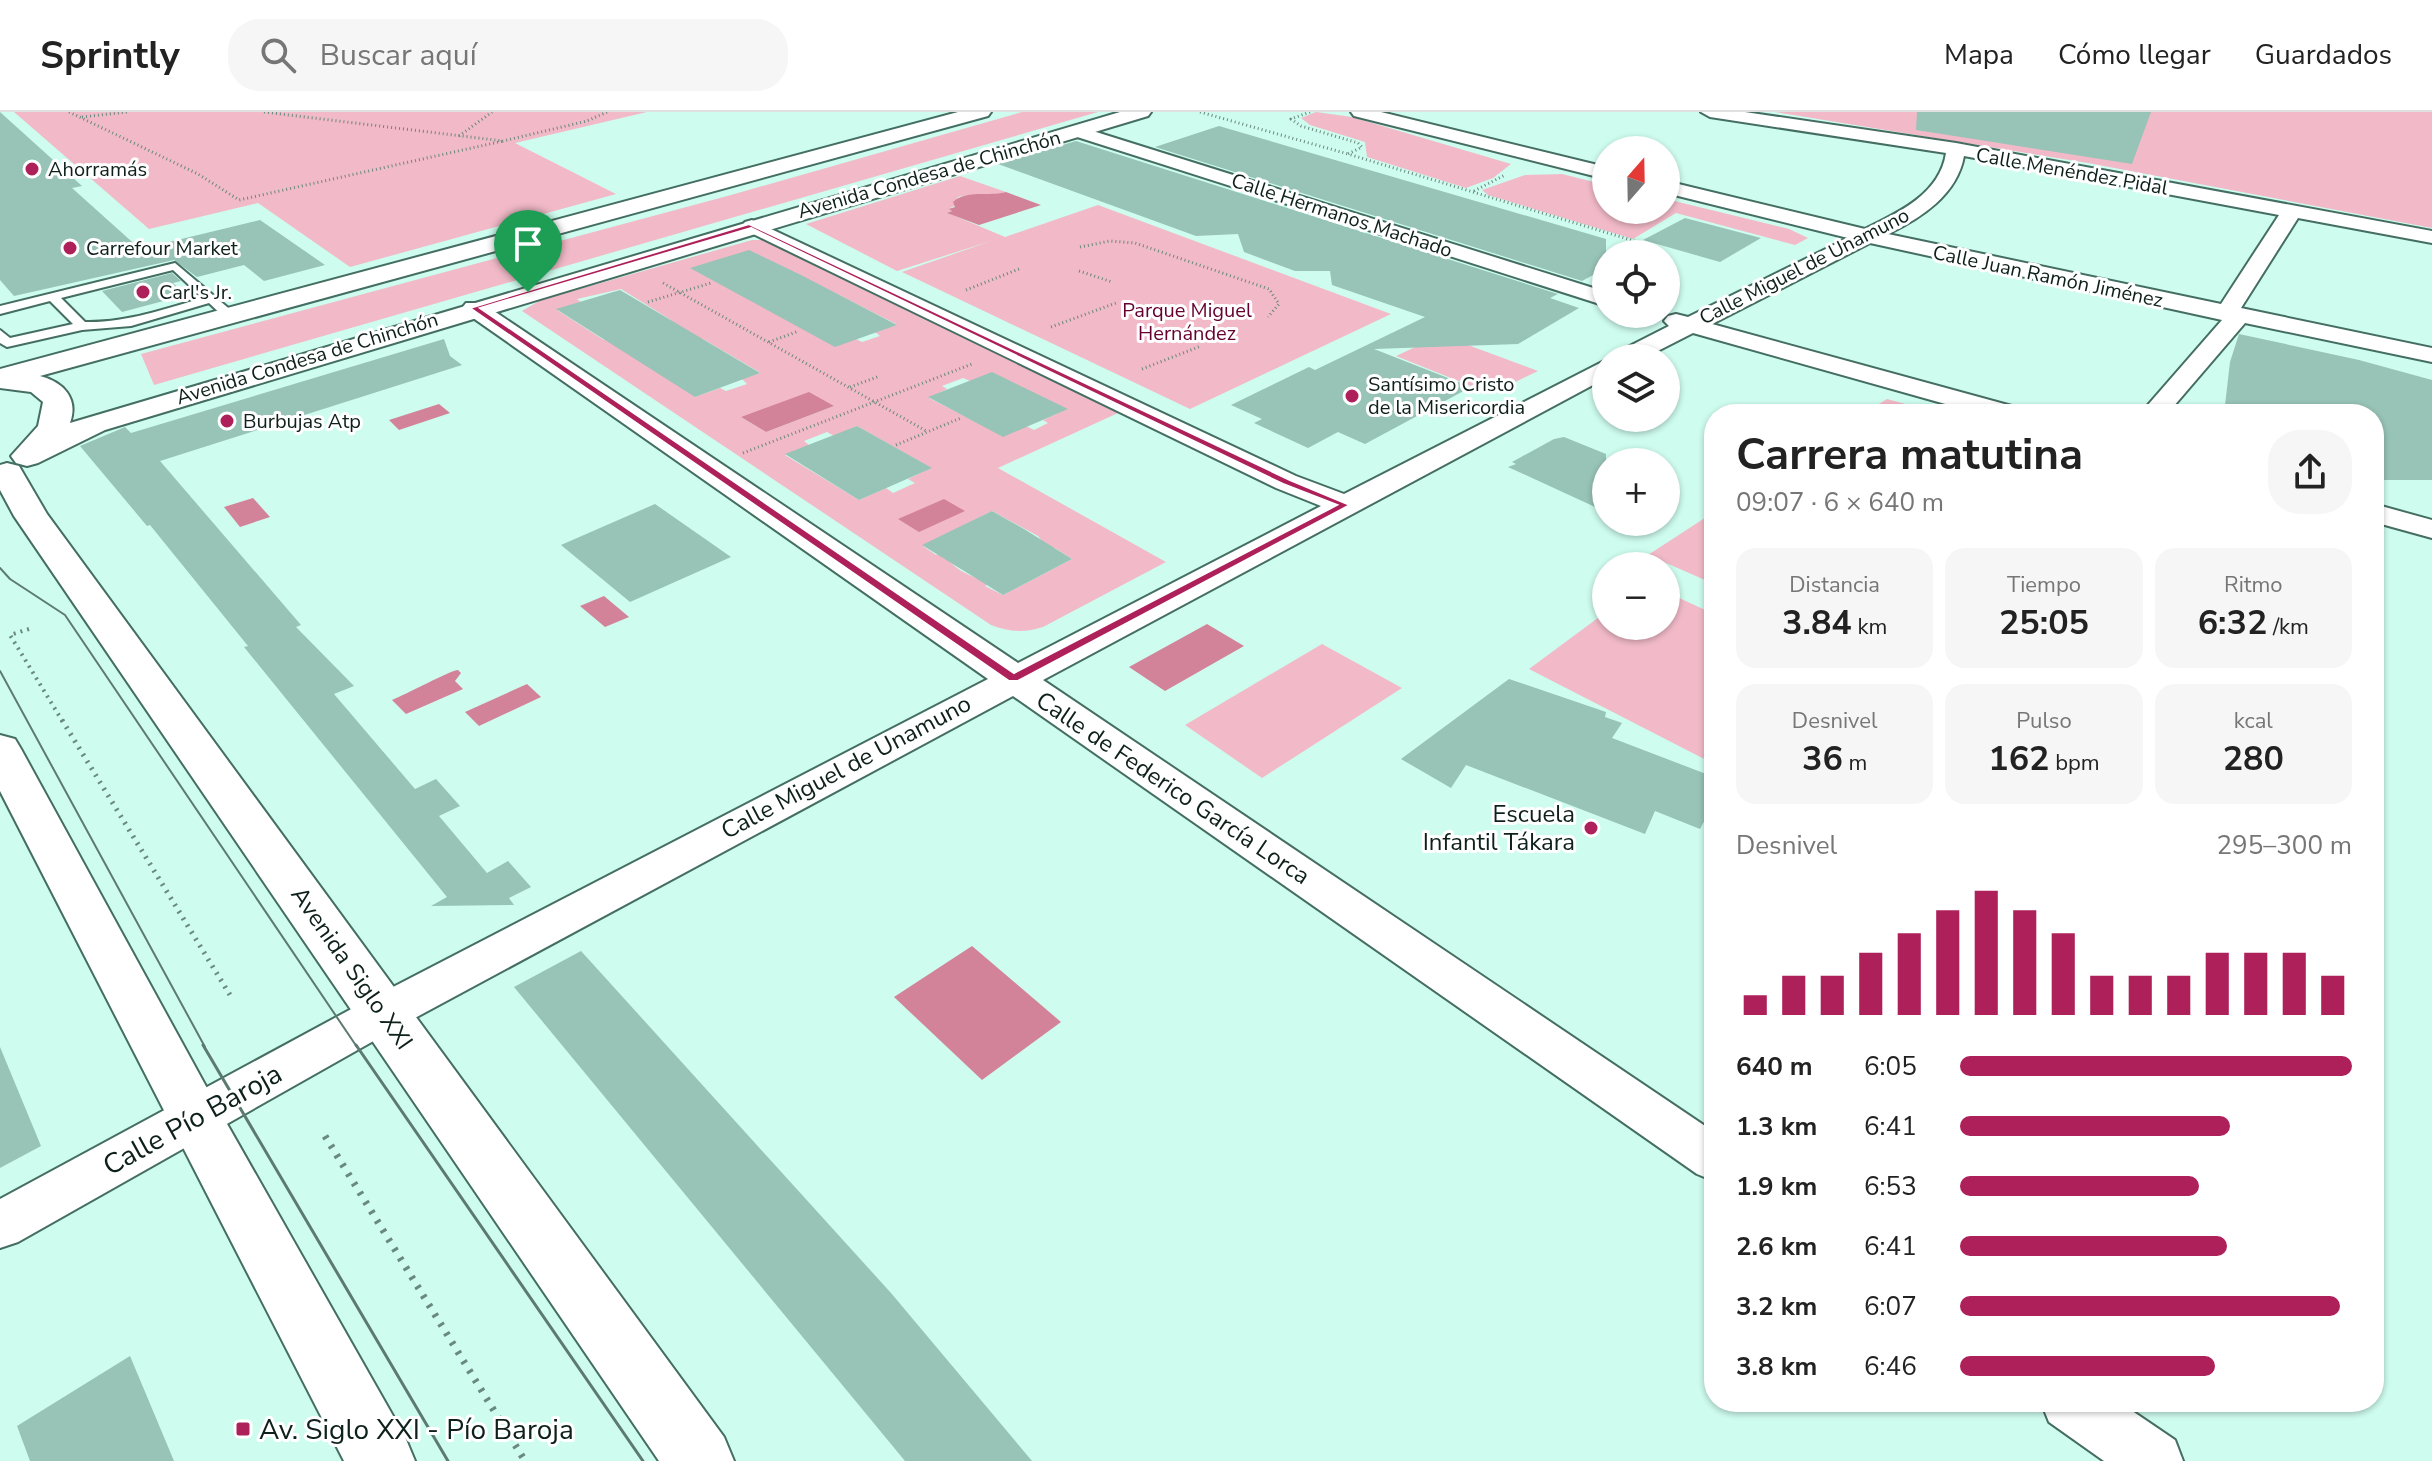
<!DOCTYPE html>
<html lang="es">
<head>
<meta charset="utf-8">
<style>
  :root { --surface:#fff; --page:#f6f6f6; --text:#222; --muted:#767676; --line:#e0e0e0; --accent:#ad205a }
  body { margin:0; font-family:"Nunito Sans",sans-serif; background:var(--page); color:var(--text); height:100vh; display:flex; flex-direction:column; font-size:30px; white-space:nowrap }
  * { box-sizing:border-box; margin:0 }
  p { font-size:26px; color:var(--muted) }
  .icon { flex:none; width:44px; height:44px; fill:none; stroke:currentColor; stroke-width:2; stroke-linecap:round; stroke-linejoin:round }
  .map { position:relative; flex:1; overflow:hidden }
  .side { position:absolute; left:1704px; top:292px; width:680px; height:1008px; display:flex; flex-direction:column; background:var(--surface); border-radius:32px; box-shadow:0 2px 6px #0004 }
  .side>* { flex:none }
  .needle { width:52px; rotate:20deg }
  .fabs { position:absolute; left:1592px; top:24px; display:grid; gap:16px }
  .fabs a { display:grid; place-items:center; width:88px; height:88px; border-radius:50%; background:var(--surface); box-shadow:0 2px 6px #0004; font-size:40px }
  .pin { position:absolute; display:grid; place-items:center; width:68px; height:68px; color:#fff; margin:-82px -34px; border-radius:50% 50% 50% 0; rotate:-45deg; box-shadow:0 0 8px #0007 }
  .pin .icon { rotate:45deg }
  .round { display:grid; place-items:center; flex:none; width:84px; height:84px; border-radius:32px; background:var(--page) }
  .headline { display:flex; align-items:center; justify-content:space-between; height:136px; padding:0 32px }
  h1 { font-size:44px; font-weight:700; line-height:60px }
  .stats { display:grid; grid-template-columns:repeat(3,1fr); gap:12px; height:136px; padding:8px 32px }
  .stats div { display:grid; align-content:center; border-radius:20px; background:var(--page); text-align:center }
  .stats b { font-size:34px; font-weight:700 }
  .stats small { font-size:22px; font-weight:400 }
  .stats p { font-size:22px }
  .chart { height:224px; padding:16px 32px }
  .chart p { display:flex; justify-content:space-between }
  .chart svg { width:100%; height:144px; margin-top:8px; stroke:var(--accent); stroke-width:6 }
  ul { padding:0 32px; list-style:none; font-size:26px }
  li { display:grid; grid-template-columns:128px 96px 1fr; align-items:center; height:60px }
  li i { height:20px; border-radius:10px; background:var(--accent) }
  header { display:flex; align-items:center; gap:48px; box-sizing:border-box; height:112px; padding:0 40px; background:var(--surface); border-bottom:2px solid var(--line) }
  header strong { font-size:38px }
  nav { display:flex; gap:44px; margin-inline-start:auto; font-size:28px }
  .search { width:560px; height:72px; background:var(--page); display:flex; align-items:center; gap:20px; box-sizing:border-box; padding:0 28px; border-radius:32px; color:var(--muted); font-size:30px }
  .map>svg:first-child { display:block }
</style>
</head>
<body>
<header>
<strong>Sprintly</strong>
<div class="search"><svg class="icon" aria-label="search" viewBox="0 0 24 24"><circle cx="10" cy="10" r="6"/><path d="M15 15l6 6"/></svg>Buscar aquí</div>
<nav><a>Mapa</a><a>Cómo llegar</a><a>Guardados</a></nav>
</header>
<div class="map">
<svg width="2432" height="1349" viewBox="0 0 2432 1349">
  <rect width="100%" height="100%" fill="#cefcee"/>
  <g fill="#f2bac8" fill-rule="evenodd">
    <path d="M14,0H647L515,31L616,82L350,155L258,91L149,117Z"/>
    <path d="M1022,0H1098L154,273L141,242L731,83Z"/>
    <path d="M1316,0L1352,5L1511,52L1493,66L1466,76L1367,45L1365,30L1310,13L1301,6Z"/>
    <path d="M1775,0H2432V116L2088,51Z"/>
    <path d="M1562,62L1606,73V98H1666V87L1789,117L1808,126L1795,133L1676,101L1633,127L1488,83L1482,78L1525,63Z"/>
    <path d="M960,64L1006,80C990,85 975,81 958,85L955,94L950,96L953,98L948,101L1005,125L1098,93L1391,202L1190,297L902,160L991,129L897,159L806,112Z"/>
    <path d="M752,128H763L1118,301L998,356L1166,450L1043,515C1024,521 1010,520 991,513L522,199L541,188ZM621,177L671,208L604,228L557,198L581,190L577,187ZM837,182L896,212V213L875,220L880,224L862,230L856,227ZM703,227L759,260L760,261L742,267L747,272L726,279L720,276L695,285L685,233ZM963,266L970,269L1067,297L1043,308L1048,311L1034,318L1026,314L1003,324L929,286L947,277L942,274ZM834,294L766,320L741,305ZM857,314L931,356L908,367L915,371L893,381L886,376L859,388L785,343L809,333L804,329L827,320L834,324ZM992,399L1038,424L1050,439L1055,436L1072,447L1003,483L985,474L992,470C970,465 955,459 942,440L936,443L923,434Z"/>
    <path d="M1441,223L1538,259L1491,282L1396,244Z"/>
    <path d="M1887,287L1935,300L1943,302H1863Z"/>
    <path d="M1714,400V472L1648,443Z"/>
    <path d="M1666,480L1714,502V652L1529,557L1606,500V514H1666Z"/>
    <path d="M1322,532L1402,576L1262,666L1185,613Z"/>
  </g>
  <g fill="#d38399">
    <path d="M1006,80L1041,93L979,113L947,101L952,99L949,97L955,95L953,90C967,77 989,85 1006,80Z"/>
    <path d="M809,280L834,294L766,320L741,305Z"/>
    <path d="M439,292L450,301L399,318L389,308Z"/>
    <path d="M253,386L270,405L240,415L224,395Z"/>
    <path d="M944,387L965,399L919,420L898,407Z"/>
    <path d="M604,484L629,505L605,515L580,494Z"/>
    <path d="M1207,512L1244,534L1165,579L1129,555Z"/>
    <path d="M458,558L461,561L455,569L463,577L406,602L392,588C405,583 451,558 458,558Z"/>
    <path d="M527,572L541,585L479,614L465,600Z"/>
    <path d="M972,834L1061,910L982,968L894,885Z"/>
  </g>
  <g fill="#98c3b7">
    <path d="M0,0L82,74L72,76L140,137L260,108L325,153L264,169L244,153L197,165L174,148L14,184L0,168Z"/>
    <path d="M1917,0H2151L2132,52L1916,18Z"/>
    <path d="M1219,14L1606,127V156L1582,169L1155,35Z"/>
    <path d="M1076,29L1558,182L1550,186L1579,196L1518,232L1374,237L1471,275L1365,332L1338,320L1308,336L1254,311L1262,307L1231,293L1309,255L1315,258L1425,205L1332,173L1330,159H1295L1244,140L1238,122L1196,124L998,52Z"/>
    <path d="M1685,106L1761,126L1720,150L1643,128Z"/>
    <path d="M749,138L803,164L897,213L835,235L690,156Z"/>
    <path d="M172,161L181,169L173,171L186,183L122,200L102,179Z"/>
    <path d="M620,178L760,261L695,285L556,197Z"/>
    <path d="M2239,222L2359,248L2432,268V368H2374V302H2224L2230,250Z"/>
    <path d="M444,227L450,244L462,253L160,349L301,513L296,515L354,574L334,582L415,677L436,667L460,694L439,704L487,761L508,749L531,775L509,786L514,793L431,794L447,785L244,535L248,534L150,413L147,414L80,334L125,315L131,321Z"/>
    <path d="M992,260L1068,297L1003,325L928,285Z"/>
    <path d="M857,314L932,356L859,388L785,342Z"/>
    <path d="M1564,325L1606,342V400L1508,355L1516,352L1512,350L1554,327Z"/>
    <path d="M655,392L731,445L630,490L561,433Z"/>
    <path d="M992,399L1024,417L1072,447L1003,483L922,433Z"/>
    <path d="M1509,567L1606,600L1605,605L1622,611L1612,626L1714,665V691L1700,717L1655,699L1645,722L1466,653L1451,676L1401,647Z"/>
    <path d="M581,839L891,1181L1032,1349H905L514,875Z"/>
    <path d="M0,935L41,1034L0,1056Z"/>
    <path d="M130,1244L174,1349H30L17,1314Z"/>
  </g>
  <g fill="none" stroke-linecap="round" stroke-linejoin="round">
    <g stroke="#456e63" stroke-width="4">
      <path id="lane" d="M175,151L233,200V206H225L209,191L131,214L82,218L7,235L0,231V218L10,226L73,212L50,189L0,202V194ZM173,158L203,186C164,197 126,211 85,210L61,186Z"/>
    </g>
    <g stroke="#456e63" stroke-width="4">
      <g id="street">
        <path d="M1351,0H1381L1606,55V67L1354,4Z"/>
        <path d="M1701,0H1745L1956,31L2432,119V131L2298,106L2241,196L2432,236V250L2245,211L2167,302H2140L2222,208L1870,131L1712,212L2019,296L2023,302H1981L1693,221L1644,246H1613L1616,241L1669,214L1664,209L1668,204L1676,202L1688,205L1848,126L1666,81V69L1865,117C1898,101 1940,82 1946,41L1710,5ZM1964,44L2279,103L2221,192L1888,122C1921,106 1957,83 1964,44Z"/>
        <path d="M1077,14L1606,180V194L1071,23L1068,19Z"/>
        <path d="M752,108L1296,364L1344,382L1606,248V266L1043,568L1714,1020V1069L1697,1062L1013,584L400,914L18,1130L0,1136V1087L368,888L988,567L466,201L462,196L466,191H482L1018,551L1321,394L1276,376L745,118L742,114L745,110Z"/>
        <path d="M2374,392L2432,408V426L2374,410Z"/>
        <path d="M2041,1290H2119L2175,1328L2183,1349H2104L2049,1310Z"/>
      </g>
    </g>
    <g stroke="#456e63" stroke-width="4">
      <g id="secondary">
        <path d="M958,0H991L988,4L40,264C63,270 79,286 70,311L1120,0H1151L1148,4L105,318L38,351L27,354L16,351L11,344L38,314L43,290L31,280L0,276V257Z"/>
        <path d="M7,351L19,354L47,402L724,1325L734,1349H659L14,404L0,378V353Z"/>
        <path d="M0,623L15,627L21,637L214,989L405,1325L415,1349H344L0,679Z"/>
      </g>
    </g>
    <g stroke="#69897f" stroke-width="3" stroke-dasharray="1 3" stroke-linecap="butt">
      <path d="M69,0L198,62L239,88L503,29"/>
      <path d="M264,0L503,29L587,9L607,0"/>
      <path d="M1200,0L1348,42"/>
      <path d="M1310,0L1291,7L1301,14L1358,31L1362,35L1348,42L1641,131"/>
      <path d="M82,5L127,0"/>
      <path d="M459,24L492,0"/>
      <path d="M1474,79L1505,63"/>
      <path d="M1080,135L1110,129L1135,131L1269,177L1279,192L1268,205"/>
      <path d="M1079,159L1112,170"/>
      <path d="M663,171L928,320"/>
      <path d="M966,178L1019,157"/>
      <path d="M648,190L711,171"/>
      <path d="M1171,193L1200,203"/>
      <path d="M1051,215L1116,191"/>
      <path d="M769,230L799,219"/>
      <path d="M1142,257L1201,234"/>
      <path d="M850,275L880,264"/>
      <path d="M896,333L961,306"/>
      <path d="M743,341L972,252"/>
    </g>
    <path stroke="#69897f" stroke-width="4" stroke-dasharray="2 5" stroke-linecap="butt" d="M29,517L10,523L63,610"/>
    <path stroke="#69897f" stroke-width="5" stroke-dasharray="2 6" stroke-linecap="butt" d="M62,608L230,883"/>
    <path stroke="#69897f" stroke-width="7" stroke-dasharray="3 8" stroke-linecap="butt" d="M325,1024L525,1349"/>
    <use href="#lane" fill="#fff" fill-rule="evenodd"/>
    <use href="#street" fill="#fff" fill-rule="evenodd"/>
    <use href="#secondary" fill="#fff" fill-rule="evenodd"/>
    <g stroke="#5d7a72" stroke-width="2">
      <path d="M0,456L10,467L65,503L357,935"/>
      <path d="M0,559L205,935"/>
    </g>
    <g stroke="#5d7a72" stroke-width="3">
      <path d="M203,933L448,1349"/>
      <path d="M356,933L643,1349"/>
    </g>
  </g>
  <path fill="#ad205a" stroke="#fff" stroke-width="2" fill-rule="evenodd" d="M749,112L1290,368L1350,393L1018,569H1009L470,196ZM751,116L1283,372L1337,393L1014,561L480,196Z"/>
  <g fill="#ad205a" stroke="#fff" stroke-width="3">
    <circle cx="32" cy="57" r="8"/>
    <circle cx="70" cy="136" r="8"/>
    <circle cx="143" cy="180" r="8"/>
    <circle cx="1352" cy="284" r="8"/>
    <circle cx="227" cy="309" r="8"/>
    <circle cx="1591" cy="716" r="8"/>
    <rect x="235" y="1309" width="16" height="16" rx="4"/>
  </g>
  <g text-anchor="middle" stroke-width="6" stroke-linejoin="round" paint-order="stroke">
    <g font-size="20" fill="#0e201b" stroke="#fff" text-anchor="start">
      <text x="48" y="64">Ahorramás</text>
      <text x="86" y="143">Carrefour Market</text>
      <text x="159" y="187">Carl's Jr.</text>
      <text x="1368" y="279">Santísimo Cristo<tspan x="1368" dy="23">de la Misericordia</tspan></text>
      <text x="243" y="316">Burbujas Atp</text>
    </g>
    <g font-size="20" fill="#0e201b" stroke="#fff">
      <text transform="translate(2072 59) rotate(10)" y="7">Calle Menéndez Pidal</text>
      <text transform="translate(929 62) rotate(-16)" y="7">Avenida Condesa de Chinchón</text>
      <text transform="translate(1342 103) rotate(18)" y="7">Calle Hermanos Machado</text>
      <text transform="translate(1804 154) rotate(-27)" y="7">Calle Miguel de Unamuno</text>
      <text transform="translate(2048 164) rotate(12)" y="7">Calle Juan Ramón Jiménez</text>
      <text transform="translate(307 246) rotate(-17)" y="7">Avenida Condesa de Chinchón</text>
    </g>
    <g font-size="20" fill="#65002f" stroke="#fff">
      <text x="1187" y="205">Parque Miguel<tspan x="1187" dy="23">Hernández</tspan></text>
    </g>
    <g font-size="24" fill="#0e201b" stroke="#fff">
      <text transform="translate(846 655) rotate(-28)" y="8">Calle Miguel de Unamuno</text>
      <text transform="translate(1173 676) rotate(34)" y="8">Calle de Federico García Lorca</text>
      <text transform="translate(352 856) rotate(55)" y="8">Avenida Siglo XXI</text>
    </g>
    <g font-size="24" fill="#0e201b" stroke="#fff" text-anchor="end">
      <text x="1575" y="710">Escuela<tspan x="1575" dy="28">Infantil Tákara</tspan></text>
    </g>
    <g font-size="28" fill="#0e201b" stroke="#fff">
      <text transform="translate(192 1007) rotate(-29)" y="10">Calle Pío Baroja</text>
    </g>
    <g font-size="28" fill="#0e201b" stroke="#fff" text-anchor="start">
      <text x="259" y="1327">Av. Siglo XXI - Pío Baroja</text>
    </g>
  </g>
</svg>
<div class="fabs">
<a><svg class="needle" viewBox="-14 -14 28 28"><path d="M0-13l5 13h-10z" fill="#e53935"/><path d="M0 13l5-13h-10z" fill="#767676"/></svg></a>
<a><svg class="icon" aria-label="locate" viewBox="0 0 24 24"><circle cx="12" cy="12" r="6"/><path d="M12 2v4M12 18v4M2 12h4M18 12h4"/></svg></a>
<a><svg class="icon" aria-label="layers" viewBox="0 0 24 24"><path d="M12 4l9 5-9 5-9-5zM3 14l9 5 9-5"/></svg></a>
<a>+</a>
<a>−</a>
</div>
<div class="pin" style="left:528px;top:180px;background:#1e9e55"><svg class="icon" aria-label="arrive" viewBox="0 0 24 24"><path d="M6 21V4h12l-3 4 3 4H6"/></svg></div>
<section class="side">
<div class="headline"><div><h1>Carrera matutina</h1><p>09:07 · 6 × 640 m</p></div><a class="round"><svg class="icon" aria-label="share" viewBox="0 0 24 24"><path d="M12 15V3M7 8l5-5 5 5M5 13v7h14v-7"/></svg></a></div>
<div class="stats">
<div><p>Distancia</p><b>3.84<small> km</small></b></div>
<div><p>Tiempo</p><b>25:05</b></div>
<div><p>Ritmo</p><b>6:32<small> /km</small></b></div>
</div>
<div class="stats">
<div><p>Desnivel</p><b>36<small> m</small></b></div>
<div><p>Pulso</p><b>162<small> bpm</small></b></div>
<div><p>kcal</p><b>280</b></div>
</div>
<div class="chart"><p><span>Desnivel</span>295–300 m</p>
<svg viewBox="0 0 160 44" preserveAspectRatio="none"><path d="M5 44V38M15 44V32M25 44V32M35 44V25M45 44V19M55 44V12M65 44V6M75 44V12M85 44V19M95 44V32M105 44V32M115 44V32M125 44V25M135 44V25M145 44V25M155 44V32"/></svg>
</div>
<ul>
<li><b>640 m</b>6:05<i style="width:100%"></i></li>
<li><b>1.3 km</b>6:41<i style="width:69%"></i></li>
<li><b>1.9 km</b>6:53<i style="width:61%"></i></li>
<li><b>2.6 km</b>6:41<i style="width:68%"></i></li>
<li><b>3.2 km</b>6:07<i style="width:97%"></i></li>
<li><b>3.8 km</b>6:46<i style="width:65%"></i></li>
</ul>
</section>
</div>
</body>
</html>
